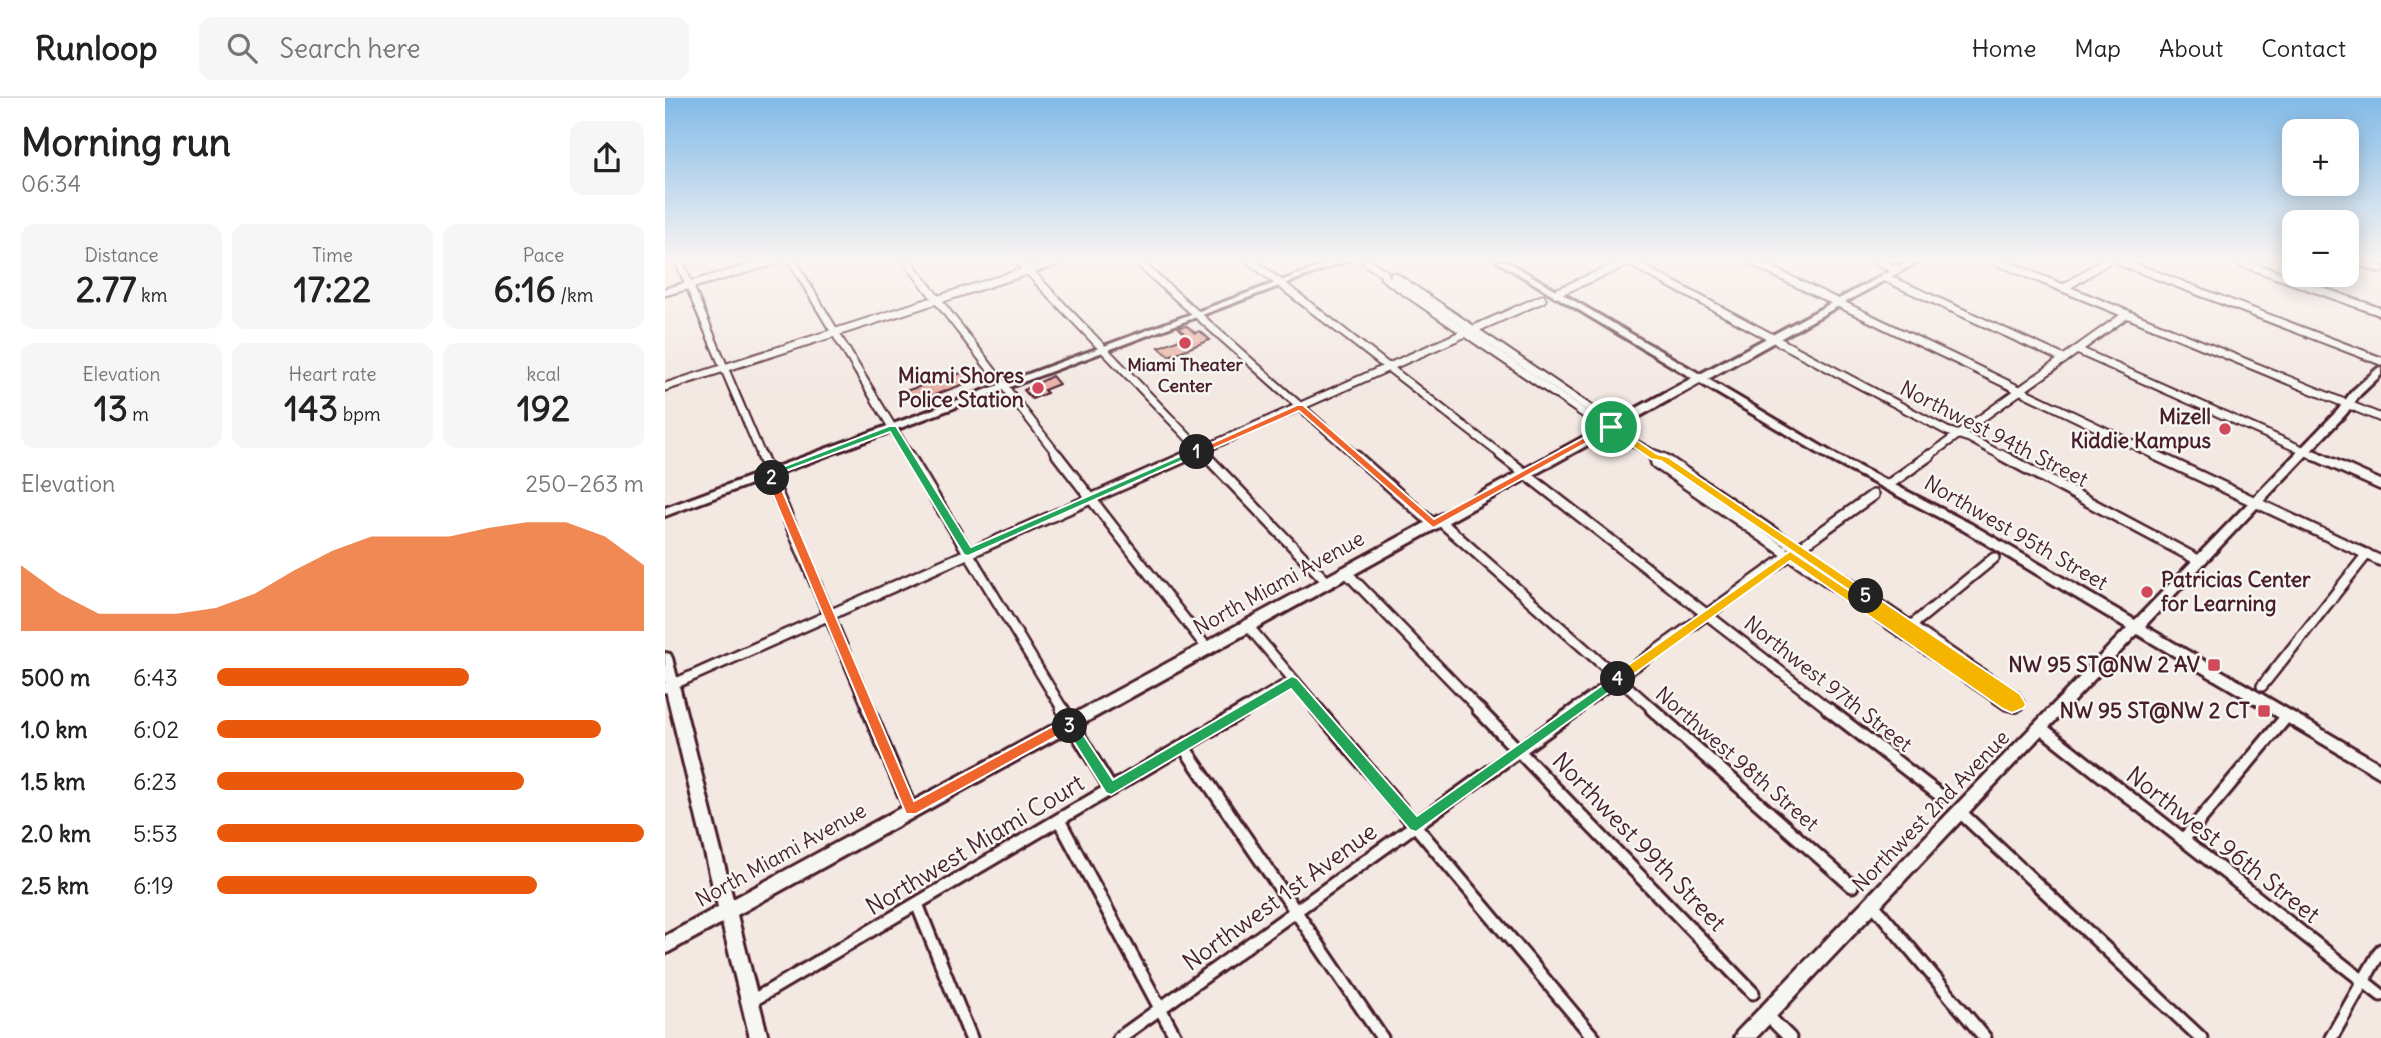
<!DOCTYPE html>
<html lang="en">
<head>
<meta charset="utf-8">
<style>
  :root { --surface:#fff; --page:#f6f6f6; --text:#222; --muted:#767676; --line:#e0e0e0; --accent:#ea580c }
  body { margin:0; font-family:Delius,sans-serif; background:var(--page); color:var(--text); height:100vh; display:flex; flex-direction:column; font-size:26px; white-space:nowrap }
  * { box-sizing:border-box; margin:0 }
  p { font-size:23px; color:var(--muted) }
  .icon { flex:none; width:38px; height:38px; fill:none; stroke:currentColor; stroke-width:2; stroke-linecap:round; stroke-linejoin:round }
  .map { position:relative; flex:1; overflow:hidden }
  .side { display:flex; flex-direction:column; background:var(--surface); width:665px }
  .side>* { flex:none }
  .buttons { position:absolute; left:1617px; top:21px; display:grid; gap:14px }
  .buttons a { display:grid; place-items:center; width:77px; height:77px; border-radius:14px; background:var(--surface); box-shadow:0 4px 18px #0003; font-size:35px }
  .pin { position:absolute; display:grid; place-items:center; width:60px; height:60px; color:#fff; margin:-30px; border:4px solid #fff; border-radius:50%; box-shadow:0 2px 7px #0007 }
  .km { position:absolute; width:35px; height:35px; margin:-18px; border-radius:50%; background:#222; color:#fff; font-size:19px; line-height:35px; text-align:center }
  .round { display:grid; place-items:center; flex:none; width:74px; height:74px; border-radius:14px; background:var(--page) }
  .summary { display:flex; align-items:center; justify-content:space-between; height:119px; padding:0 21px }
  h1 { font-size:38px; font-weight:700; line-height:52px }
  .stats { display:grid; grid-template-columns:repeat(3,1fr); gap:10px; height:119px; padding:7px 21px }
  .stats div { display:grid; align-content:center; border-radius:14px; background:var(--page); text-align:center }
  .stats b { font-size:35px; font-weight:700 }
  .stats small { font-size:19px; font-weight:400 }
  .stats p { font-size:19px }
  .chart { height:196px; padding:14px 21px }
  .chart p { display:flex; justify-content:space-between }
  .chart svg { width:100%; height:126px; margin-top:7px; fill:var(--accent); opacity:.7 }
  ul { padding:0 21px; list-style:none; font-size:23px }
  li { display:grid; grid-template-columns:112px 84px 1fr; align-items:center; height:52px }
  li i { height:18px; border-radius:9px; background:var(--accent) }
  header { display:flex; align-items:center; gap:42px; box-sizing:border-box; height:98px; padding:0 35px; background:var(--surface); border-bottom:2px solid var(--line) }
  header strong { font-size:33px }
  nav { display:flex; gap:38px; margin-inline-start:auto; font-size:24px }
  .search { width:490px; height:63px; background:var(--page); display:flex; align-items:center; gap:18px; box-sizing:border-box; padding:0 24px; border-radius:14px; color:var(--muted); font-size:26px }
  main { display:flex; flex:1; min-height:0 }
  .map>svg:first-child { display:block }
</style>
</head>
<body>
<header>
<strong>Runloop</strong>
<div class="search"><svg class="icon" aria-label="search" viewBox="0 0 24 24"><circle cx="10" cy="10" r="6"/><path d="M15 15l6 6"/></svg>Search here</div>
<nav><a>Home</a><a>Map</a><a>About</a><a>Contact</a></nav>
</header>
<main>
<section class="side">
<div class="summary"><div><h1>Morning run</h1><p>06:34</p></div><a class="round"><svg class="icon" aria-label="share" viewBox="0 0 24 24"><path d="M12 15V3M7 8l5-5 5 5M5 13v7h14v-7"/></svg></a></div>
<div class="stats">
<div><p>Distance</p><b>2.77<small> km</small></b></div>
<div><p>Time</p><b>17:22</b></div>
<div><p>Pace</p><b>6:16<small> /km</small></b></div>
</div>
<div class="stats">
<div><p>Elevation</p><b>13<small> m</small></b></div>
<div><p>Heart rate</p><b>143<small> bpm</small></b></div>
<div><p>kcal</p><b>192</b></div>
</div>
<div class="chart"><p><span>Elevation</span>250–263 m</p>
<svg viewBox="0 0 160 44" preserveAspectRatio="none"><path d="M0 44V21L10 31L20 38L30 38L40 38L50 36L60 31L70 23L80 16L90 11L100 11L110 11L120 8L130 6L140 6L150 11L160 21V44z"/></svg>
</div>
<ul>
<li><b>500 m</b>6:43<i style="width:59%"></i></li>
<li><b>1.0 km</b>6:02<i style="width:90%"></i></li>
<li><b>1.5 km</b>6:23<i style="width:72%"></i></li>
<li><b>2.0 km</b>5:53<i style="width:100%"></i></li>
<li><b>2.5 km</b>6:19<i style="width:75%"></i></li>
</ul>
</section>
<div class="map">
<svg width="1716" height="940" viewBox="0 0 1716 940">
  <rect width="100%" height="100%" fill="#f3e8e2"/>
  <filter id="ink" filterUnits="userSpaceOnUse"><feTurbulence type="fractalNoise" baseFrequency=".0143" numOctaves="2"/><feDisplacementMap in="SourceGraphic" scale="14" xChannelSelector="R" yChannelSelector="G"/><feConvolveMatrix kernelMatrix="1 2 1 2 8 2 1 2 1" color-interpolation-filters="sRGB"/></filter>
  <g filter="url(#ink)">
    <g fill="#e8aea4" stroke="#4a1f2b" stroke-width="2">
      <path d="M522,228L530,235L535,233L545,242L504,258L494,249L522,238L513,229Z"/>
      <path d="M303,273L310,282L248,305L240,293Z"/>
      <path d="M387,278L394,286L379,292L382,295L367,301L359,292Z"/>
    </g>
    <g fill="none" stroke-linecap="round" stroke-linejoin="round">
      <g stroke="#4a1f2b" stroke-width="11">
        <g id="street-far2">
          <path d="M14,163L97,359"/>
          <path d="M127,163L245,359"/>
          <path d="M242,163L394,359"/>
          <path d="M354,163L542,359"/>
          <path d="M472,163L692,359"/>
          <path d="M586,163L839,359"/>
          <path d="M700,163L720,176L719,179L933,325L994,359"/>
          <path d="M963,163L1282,333L1304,340L1339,359"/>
          <path d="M1086,163L1494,359"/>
          <path d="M1210,163L1232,172"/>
          <path d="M1332,163L1716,320"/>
          <path d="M1454,163L1716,263"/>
          <path d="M1573,163L1716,214"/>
          <path d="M1691,163L1716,171"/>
          <path d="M729,178L940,321L946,329"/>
          <path d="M1219,179L1399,261"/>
          <path d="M1399,190L1441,163"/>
          <path d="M0,194L110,163"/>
          <path d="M891,195L965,163"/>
          <path d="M1412,252L1653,359"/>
          <path d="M0,289L393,163"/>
          <path d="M521,359L877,201"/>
          <path d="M1262,359L1462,216"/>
        </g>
      </g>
      <g stroke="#4a1f2b" stroke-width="14">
        <g id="street-far1">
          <path d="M96,357L204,612"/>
          <path d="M244,357L398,612"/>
          <path d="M392,357L542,550"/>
          <path d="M540,357L662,484"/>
          <path d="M690,357L768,426"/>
          <path d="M836,357L1165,612"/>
          <path d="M1336,357L1535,463"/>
          <path d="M1490,357L1716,463"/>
          <path d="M1649,357L1716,387"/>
          <path d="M989,358L991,365L1342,607L1351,609L1354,606L1350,599L1000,361L989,357"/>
          <path d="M1223,387L1265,357"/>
          <path d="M775,423L989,612"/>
          <path d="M681,474L815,612"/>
          <path d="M583,528L654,612"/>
          <path d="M1241,532L1329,460"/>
          <path d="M1597,588L1702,456"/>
          <path d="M0,590L525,357"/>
          <path d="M578,612L627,583"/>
          <path d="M909,612L1208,397"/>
        </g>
      </g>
      <g stroke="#4a1f2b" stroke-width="17">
        <g id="street">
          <path d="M203,611L246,712"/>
          <path d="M397,611L446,691"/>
          <path d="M652,611L929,940"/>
          <path d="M813,611L1088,895"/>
          <path d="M987,611L1187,788"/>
          <path d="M1163,611L1276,698"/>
          <path d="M1375,629L1716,897"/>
          <path d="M518,648L717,940"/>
          <path d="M1294,713L1536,940"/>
          <path d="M394,722L511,940"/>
          <path d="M1518,742L1622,618"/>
          <path d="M1207,805L1320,940"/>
          <path d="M252,806L306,940"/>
          <path d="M85,904L581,611"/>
          <path d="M1101,916L1125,940"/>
          <path d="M454,940L912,611"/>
          <path d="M1666,940L1716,852"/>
        </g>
      </g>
      <g stroke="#4a1f2b" stroke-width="6">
        <g id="secondary">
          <path d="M670,163H681L0,418V410Z"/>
          <path d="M832,163H841L1035,276L1244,163H1254L1043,281L1173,358L1306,426L1470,522L1673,312L1687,293L1713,270L1716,269V277L1695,297L1681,316L1480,528L1716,666V680L1472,536L1091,940H1069L1072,934L1462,530L1298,432L1165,362L1035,285L72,817L103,940H85L57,825L0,856V838L53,809L0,588V555L5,556L7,560L68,801L1027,280Z"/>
        </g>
      </g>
      <use href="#street-far2" stroke="#f6f6f2" stroke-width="7"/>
      <use href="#street-far1" stroke="#f6f6f2" stroke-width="9"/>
      <use href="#street" stroke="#f6f6f2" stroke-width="11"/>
      <use href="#secondary" fill="#f6f6f2" fill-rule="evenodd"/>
    </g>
  </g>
  <linearGradient id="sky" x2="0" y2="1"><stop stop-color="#81bae8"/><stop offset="0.55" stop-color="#faf5f2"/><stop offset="1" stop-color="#faf5f2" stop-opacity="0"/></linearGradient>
  <rect width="1716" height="294" fill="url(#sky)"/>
  <path fill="#f0652b" stroke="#fff" stroke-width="2" d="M632,307H638L769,421L942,327L950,329L768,430L634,313L536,356L527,354Z"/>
  <path fill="#22a559" stroke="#fff" stroke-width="2" d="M224,328H231L306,449L529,352L537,354L303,458L299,457L225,334L110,377V383H103L99,376Z"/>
  <path fill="#f0652b" stroke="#fff" stroke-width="2" d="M107,377L112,380L249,703L399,622H409L412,628L410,632H403L251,716H241L101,380Z"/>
  <path fill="#22a559" stroke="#fff" stroke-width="2" d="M953,576L958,577V584L751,734L745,732L626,591L446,697L441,695L399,628L401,624H410L448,682L627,578L632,580L752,718Z"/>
  <path fill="#f5b400" stroke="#fff" stroke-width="2" d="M1125,453L1197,501V495H1205L1355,596L1361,606L1359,610L1347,615L1338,611L1125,463L958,584H949V577Z"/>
  <path fill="#f5b400" stroke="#fff" stroke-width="2" d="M942,327H949L992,356L1003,359L1205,495V501H1197L996,363L986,361L942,331Z"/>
  <g fill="#d1495b" stroke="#f6f6f2" stroke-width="2.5">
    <circle cx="520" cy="245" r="7"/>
    <circle cx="373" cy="290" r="7"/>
    <circle cx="1560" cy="331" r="7"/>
    <circle cx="1482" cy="494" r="7"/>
    <rect x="1542" y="560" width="14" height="14" rx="3.5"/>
    <rect x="1592" y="606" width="14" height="14" rx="3.5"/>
  </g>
  <g text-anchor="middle" stroke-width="5" stroke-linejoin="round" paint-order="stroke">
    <g font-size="18" font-weight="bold" fill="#4a1f2b" stroke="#f6f6f2">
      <text x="520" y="273">Miami Theater<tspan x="520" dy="21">Center</tspan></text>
    </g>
    <g font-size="21" font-weight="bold" fill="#4a1f2b" stroke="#f6f6f2" text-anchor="end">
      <text x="359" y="285">Miami Shores<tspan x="359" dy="24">Police Station</tspan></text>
      <text x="1546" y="326">Mizell<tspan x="1546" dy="24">Kiddie Kampus</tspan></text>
      <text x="1496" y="489" text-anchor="start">Patricias Center<tspan x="1496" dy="24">for Learning</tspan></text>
      <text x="1535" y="574">NW 95 ST@NW 2 AV</text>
      <text x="1585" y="620">NW 95 ST@NW 2 CT</text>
    </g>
    <g font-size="21" fill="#4a1f2b" stroke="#f6f6f2">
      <text transform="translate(1329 336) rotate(27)" y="7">Northwest 94th Street</text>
      <text transform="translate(1351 435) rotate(30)" y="7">Northwest 95th Street</text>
      <text transform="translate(614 485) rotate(-29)" y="7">North Miami Avenue</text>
      <text transform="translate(1163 586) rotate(38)" y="7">Northwest 97th Street</text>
      <text transform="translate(1072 661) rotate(41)" y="7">Northwest 98th Street</text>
      <text transform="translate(1266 713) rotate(-46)" y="7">Northwest 2nd Avenue</text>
      <text transform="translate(116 757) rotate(-29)" y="7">North Miami Avenue</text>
    </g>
    <g font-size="24" fill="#4a1f2b" stroke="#f6f6f2">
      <text transform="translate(974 744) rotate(46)" y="8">Northwest 99th Street</text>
      <text transform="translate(310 747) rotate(-31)" y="8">Northwest Miami Court</text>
      <text transform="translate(1558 747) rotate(38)" y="8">Northwest 96th Street</text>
      <text transform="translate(615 799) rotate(-36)" y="8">Northwest 1st Avenue</text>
    </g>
  </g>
</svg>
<div class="buttons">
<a>+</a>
<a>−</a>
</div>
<div class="pin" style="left:946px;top:329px;background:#1e9e55"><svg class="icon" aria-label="arrive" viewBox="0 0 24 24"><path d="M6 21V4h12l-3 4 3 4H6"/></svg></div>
<b class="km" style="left:532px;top:354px">1</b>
<b class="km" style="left:107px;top:380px">2</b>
<b class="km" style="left:405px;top:628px">3</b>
<b class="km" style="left:953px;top:581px">4</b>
<b class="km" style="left:1201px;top:498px">5</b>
</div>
</main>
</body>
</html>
